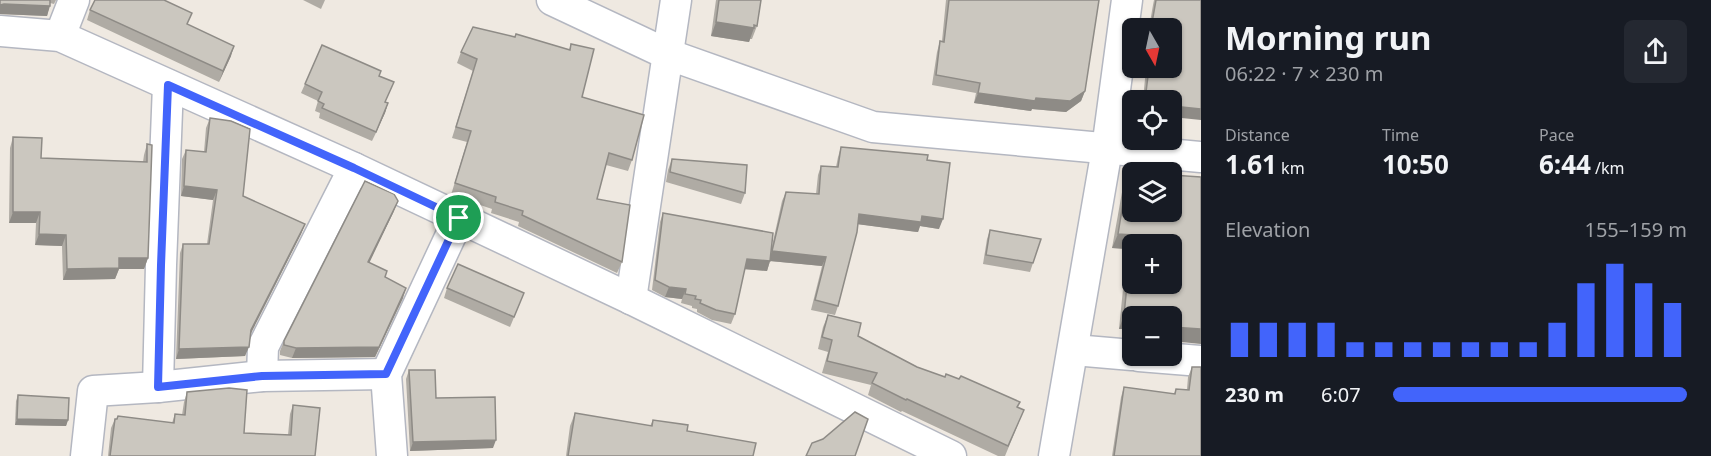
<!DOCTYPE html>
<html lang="en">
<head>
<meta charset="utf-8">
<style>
  :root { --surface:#171b24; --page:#242831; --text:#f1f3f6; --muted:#9ea1a6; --accent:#4264fb }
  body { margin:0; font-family:"Noto Sans",sans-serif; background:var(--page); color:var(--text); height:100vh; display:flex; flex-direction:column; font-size:22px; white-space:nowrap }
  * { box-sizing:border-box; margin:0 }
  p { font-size:20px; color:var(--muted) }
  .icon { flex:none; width:33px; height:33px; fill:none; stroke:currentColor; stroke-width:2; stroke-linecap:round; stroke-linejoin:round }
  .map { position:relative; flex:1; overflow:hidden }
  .details { display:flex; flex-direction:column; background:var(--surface); width:510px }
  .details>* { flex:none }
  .needle { width:39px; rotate:171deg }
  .fabs { position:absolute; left:1122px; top:18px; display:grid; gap:12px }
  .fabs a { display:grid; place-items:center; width:60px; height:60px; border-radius:9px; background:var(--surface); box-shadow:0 2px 4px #0004; font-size:30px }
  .pin { position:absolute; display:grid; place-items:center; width:51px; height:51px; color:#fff; margin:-26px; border:3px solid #fff; border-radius:50%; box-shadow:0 2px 6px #0007 }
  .round { display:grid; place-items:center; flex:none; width:63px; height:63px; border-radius:9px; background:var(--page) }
  .summary { display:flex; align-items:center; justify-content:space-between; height:102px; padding:0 24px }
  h1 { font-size:33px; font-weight:700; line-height:45px }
  .figures { display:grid; grid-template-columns:repeat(3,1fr); gap:9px; height:102px; padding:6px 24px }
  .figures div { display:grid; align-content:center }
  .figures b { font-size:26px; font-weight:700 }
  .figures small { font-size:16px; font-weight:400 }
  .figures p { font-size:16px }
  .chart { height:168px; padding:12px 24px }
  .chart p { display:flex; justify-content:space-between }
  .chart svg { width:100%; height:108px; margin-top:6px; stroke:var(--accent); stroke-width:6 }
  ul { padding:0 24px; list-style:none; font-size:20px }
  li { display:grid; grid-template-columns:96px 72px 1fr; align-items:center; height:45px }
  li i { height:15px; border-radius:8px; background:var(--accent) }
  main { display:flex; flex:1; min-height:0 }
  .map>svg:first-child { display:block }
</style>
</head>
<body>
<main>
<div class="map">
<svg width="1201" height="456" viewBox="0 0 1201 456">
  <rect width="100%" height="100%" fill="#efe9e1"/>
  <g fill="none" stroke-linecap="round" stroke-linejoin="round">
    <g stroke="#b4b7c1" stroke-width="33">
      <g id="minor">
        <path d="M552,0L667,54L873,127L1201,157"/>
        <path d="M0,31L60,36L354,168L631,299L951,456"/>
        <path d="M60,36L74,0"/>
        <path d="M168,85L161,265L158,387L262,376L386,374"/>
        <path d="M631,299L676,0"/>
        <path d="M1074,350L1132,355"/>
        <path d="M1139,356L1201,361"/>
        <path d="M262,376L263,347L354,168"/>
        <path d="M86,456L93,391L158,387"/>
        <path d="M392,456L386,374L459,218"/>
        <path d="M1054,456L1107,149L1127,0"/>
      </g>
    </g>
    <use href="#minor" stroke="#fff" stroke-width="30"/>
  </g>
  <g fill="#afaba4">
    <path d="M0,0H56L54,4L50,3L47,16L0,14Z"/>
    <path d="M303,0H325L321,9Z"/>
    <path d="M716,0H761L757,26L752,39H750L749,42L711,36Z"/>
    <path d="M946,0H1099L1085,91L1081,101L1066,112L1032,109L1031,111L974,103L976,93L932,85L937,52L940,41H942Z"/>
    <path d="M1154,0H1201V120L1172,100H1143L1146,68H1172V28H1149L1153,5Z"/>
    <path d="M90,10L187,24L231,56L219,82L87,20Z"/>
    <path d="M515,37L569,50L571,44L582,97L632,160L628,171L606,165L597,199L622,262L617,273L518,226L519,222L491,213L492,209L451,195L467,142L452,138L473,71L457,63L461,52Z"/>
    <path d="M379,76L390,91L385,102L388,103L385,113L372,141L319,118L320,113L315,111L318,101L301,93L305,84Z"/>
    <path d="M210,118L243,196L305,224L301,234L251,333L245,356L176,359L180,253L183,244H207L213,200L181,196L182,159L186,150L204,152L206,128Z"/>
    <path d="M13,137L41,158L143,162L144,155L147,144L148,258L144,269H119L115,279L63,280L62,246L35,245L36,223H9L10,148Z"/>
    <path d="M841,147L927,160L939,229L920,226L918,232H916L858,224L838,306L835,315L811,310L822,266L770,261L767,271L744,269L735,314L731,324L712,320L697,312V309L692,308V306L681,303L682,299L665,297L652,290L660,222L663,213L772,246L782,201L786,192L816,194L818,175L821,166L836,167L838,157Z"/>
    <path d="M672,159L745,193L741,204L666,182L668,170Z"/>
    <path d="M1129,167L1132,172L1201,177L1122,337L1123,329H1119L1127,249L1112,248L1124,181Z"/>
    <path d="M394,211L369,262L385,277L403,298L375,357L292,358L280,355V351L284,341Z"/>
    <path d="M990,230L1033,263L1030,272L983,264L987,239Z"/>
    <path d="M447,288L520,303L510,327L444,298Z"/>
    <path d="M828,315L858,336L917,367L1018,407L1019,422L1005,456H998L902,411L901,412L868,395L871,385L822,373L828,352L818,349L823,327Z"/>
    <path d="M1192,367L1201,456H1112L1121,397L1124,387L1174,394L1176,389H1187L1188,377Z"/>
    <path d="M409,370L436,398L493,448L410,451L406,379Z"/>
    <path d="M187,392L244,433L288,435L290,414L293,405L315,456H108L111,428L115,419H117L118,416L172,423L175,414L182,415L184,402Z"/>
    <path d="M18,395L68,420L66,426L15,425L16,401Z"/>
    <path d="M575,413L650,426L653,420L753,456H566L570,426Z"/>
  </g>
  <g fill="#8e8b86">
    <path d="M4,4L50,6L47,16L0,14V5Z"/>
    <path d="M716,22L754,28L749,42L711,36Z"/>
    <path d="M234,46L231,56L219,82L223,71Z"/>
    <path d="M1085,91L1081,101L1066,112L1032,109L1031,111L974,103L978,93L1036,98Z"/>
    <path d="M388,103L385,113L372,141L376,132Z"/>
    <path d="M1172,106L1201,109V120L1172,117Z"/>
    <path d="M184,186L217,190L213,200L181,196Z"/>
    <path d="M398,201L394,211L365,272L368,262Z"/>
    <path d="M13,212H40L36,223H9Z"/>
    <path d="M859,214L922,216L943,219L939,229L920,226L918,232L856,224Z"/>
    <path d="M305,224L301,234L248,339L251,330Z"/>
    <path d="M39,234L66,235L62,246L35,245Z"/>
    <path d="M1118,234L1132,235L1127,249L1112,248Z"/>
    <path d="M772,251L826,257L822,266L770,261L767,271L743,269L747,259L768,261Z"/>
    <path d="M119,258H148L144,269H119L115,279L63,280L67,269Z"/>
    <path d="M669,287L686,289L682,299L665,297Z"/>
    <path d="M406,288L403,298L375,357L292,358L296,348Z"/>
    <path d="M1124,315H1128L1123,329H1119Z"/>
    <path d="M1127,323H1132V338L1122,337Z"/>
    <path d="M1172,327L1201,329V344L1172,341Z"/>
    <path d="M249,347L245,356L176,359L179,349Z"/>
    <path d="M17,419L68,420L66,426L15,425Z"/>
    <path d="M496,440L493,448L410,451L413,442Z"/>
  </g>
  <g fill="#cbc7bf" stroke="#8e8b86" stroke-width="1.5" fill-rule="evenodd">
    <path d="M0,0H50V6L4,4L0,5Z"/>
    <path d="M95,0H164L192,13L187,24L234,46L223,71L90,10Z"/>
    <path d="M719,0H761L757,26L754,25V28L716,22Z"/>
    <path d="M949,0H1099L1085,91L1070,101L1036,98L1035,101L978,93L980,83L936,75L940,41L944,42Z"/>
    <path d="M1156,0H1201V109L1172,106V100H1145L1149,68H1172V28H1151Z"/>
    <path d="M473,27L515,37L516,34L570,50L571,44L594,49L582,97L644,115L632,160L609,153L597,199L630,205L622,262L522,215L523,211L495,202L496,197L455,183L471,131L456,127L477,59L461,52Z"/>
    <path d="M322,45L381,71L379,76L394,82L385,102L388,103L376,132L322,108L324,104L318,101L322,92L305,84Z"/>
    <path d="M210,118L231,121L250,129L243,196L305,224L251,330L249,347L179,349L183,244H209L217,190L184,186L186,150L206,152Z"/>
    <path d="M13,137L42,138L41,158L147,162V144L152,145L148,258H119V268L67,269L66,235L39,234L40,212H13Z"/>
    <path d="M841,147L928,155L927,160L950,163L943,219L922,216L921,222H920L859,214L857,232L838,306L815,300L826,257L772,251L786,192L819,194L821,166L838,167Z"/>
    <path d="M672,159L747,165L745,193L670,172Z"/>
    <path d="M1129,167L1160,170V172H1132V212H1172V175L1201,177V329L1172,327V316H1132V323H1127L1128,315H1124L1132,235L1118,234ZM1132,244H1172V284H1132Z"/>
    <path d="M365,181L394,194L398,201L368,262L387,271L385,277L406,288L379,347L296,348L284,345V341Z"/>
    <path d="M663,213L773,233L770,261L747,259L735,314L716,310L700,303L701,300L695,299L696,296L685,294L686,289L669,287L655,280Z"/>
    <path d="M990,230L1041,239L1033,263L986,255Z"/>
    <path d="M458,264L524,293L514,317L447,288Z"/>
    <path d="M828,315L861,323L858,336L917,367L945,377L946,374L959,379L961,376L1020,402L1017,407L1024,410L1008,446L907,399L906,400L872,383L877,373L827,361L832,340L822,337Z"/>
    <path d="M1192,367H1201V456H1114L1124,387L1175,394L1176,389L1189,390Z"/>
    <path d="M409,370H435L436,398L495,397L496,440L413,442Z"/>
    <path d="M229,388L247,390L244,433L291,435L293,405L320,408L315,456H110L115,419H117L118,416L174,423L175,414L185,415L187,392Z"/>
    <path d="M18,395L69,398L68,420L17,419Z"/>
    <path d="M855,412L868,419L855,456H806L812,443L823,439Z"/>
    <path d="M575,413L652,426L653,420L688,425L687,431L756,443L753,456H568Z"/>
  </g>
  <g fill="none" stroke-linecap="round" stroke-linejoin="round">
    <g stroke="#fff" stroke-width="12">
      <path id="route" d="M168,85L354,168L459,218L386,374L262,376L158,387L161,265Z"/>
    </g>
    <use href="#route" stroke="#4264fb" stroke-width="8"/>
  </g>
</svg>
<div class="fabs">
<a><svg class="needle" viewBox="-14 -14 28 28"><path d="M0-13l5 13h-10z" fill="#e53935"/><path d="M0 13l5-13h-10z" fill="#9ea1a6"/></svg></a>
<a><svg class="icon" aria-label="locate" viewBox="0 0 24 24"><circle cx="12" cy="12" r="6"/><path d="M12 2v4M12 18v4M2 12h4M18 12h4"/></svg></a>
<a><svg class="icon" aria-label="layers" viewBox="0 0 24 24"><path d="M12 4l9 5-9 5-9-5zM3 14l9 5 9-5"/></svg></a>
<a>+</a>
<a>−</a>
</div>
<div class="pin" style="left:459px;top:218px;background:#1e9e55"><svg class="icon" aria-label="arrive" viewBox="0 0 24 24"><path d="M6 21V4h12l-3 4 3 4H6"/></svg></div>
</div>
<section class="details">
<div class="summary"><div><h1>Morning run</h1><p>06:22 · 7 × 230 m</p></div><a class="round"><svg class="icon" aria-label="share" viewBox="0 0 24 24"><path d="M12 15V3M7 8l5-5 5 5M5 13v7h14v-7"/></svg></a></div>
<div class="figures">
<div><p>Distance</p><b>1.61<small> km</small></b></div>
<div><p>Time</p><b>10:50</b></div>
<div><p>Pace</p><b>6:44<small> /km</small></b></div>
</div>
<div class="chart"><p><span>Elevation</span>155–159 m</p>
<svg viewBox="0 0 160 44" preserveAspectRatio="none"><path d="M5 44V30M15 44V30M25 44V30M35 44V30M45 44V38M55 44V38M65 44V38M75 44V38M85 44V38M95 44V38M105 44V38M115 44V30M125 44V14M135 44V6M145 44V14M155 44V22"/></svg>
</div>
<ul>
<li><b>230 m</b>6:07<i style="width:100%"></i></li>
</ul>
</section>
</main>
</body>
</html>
